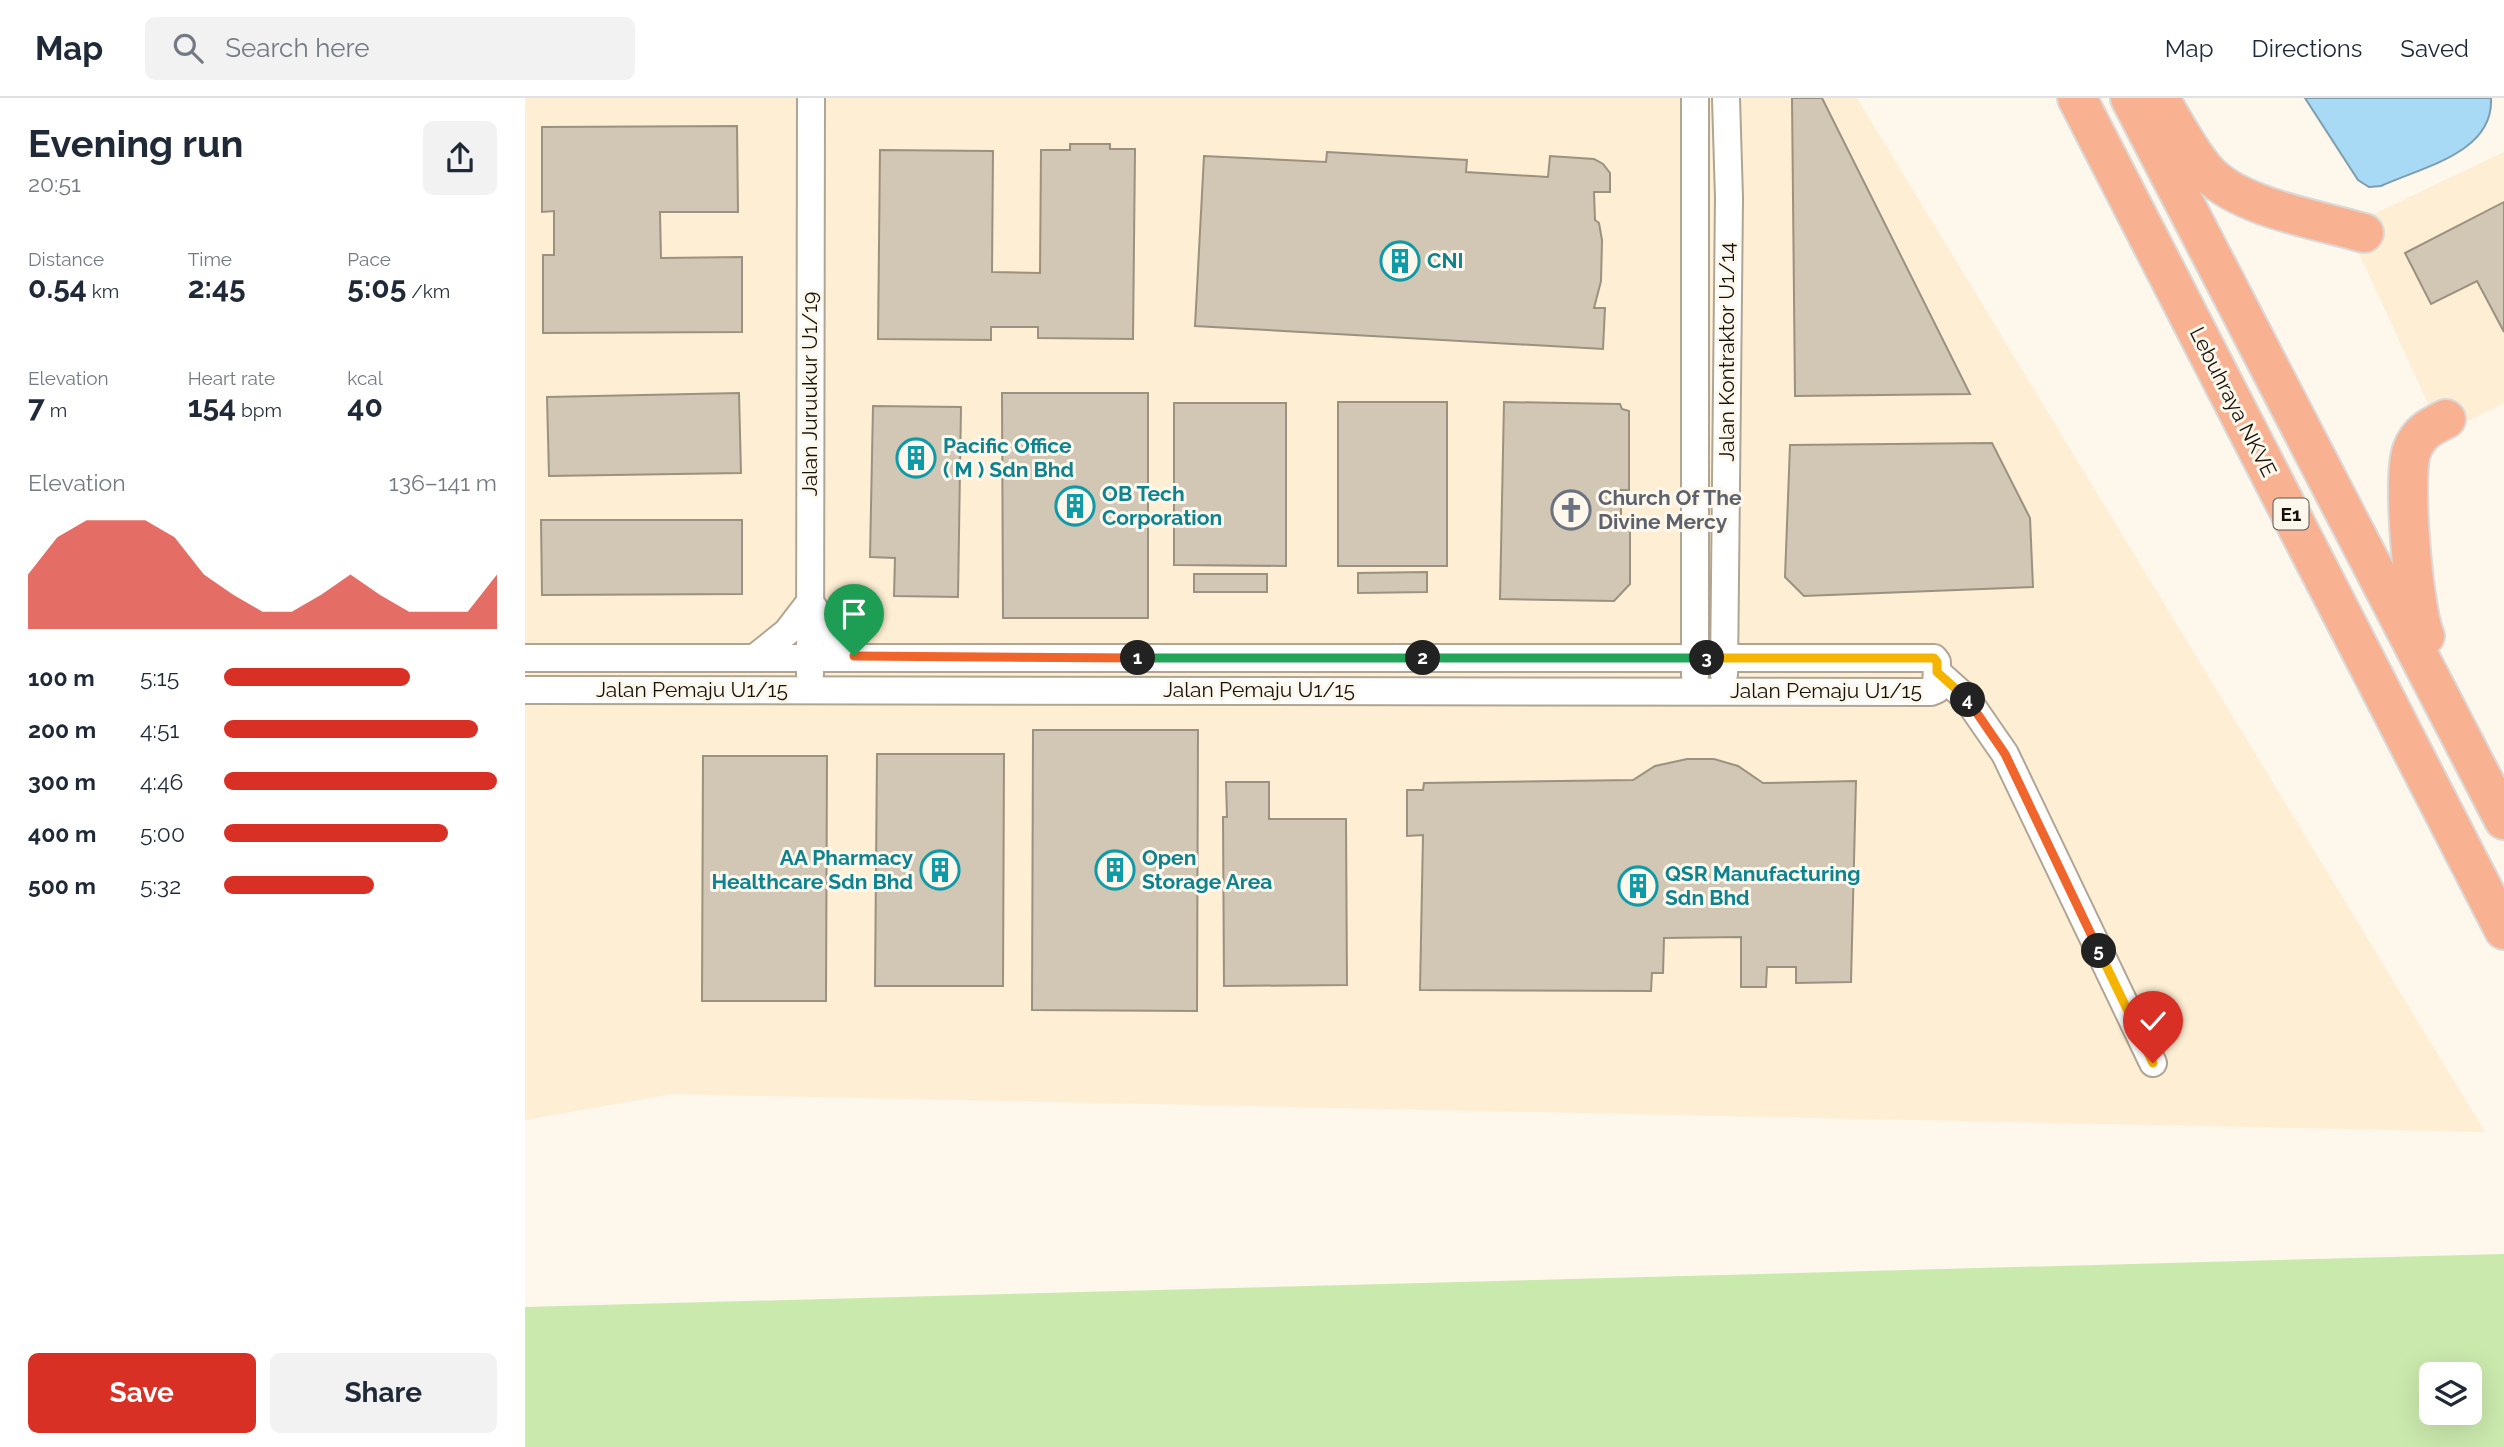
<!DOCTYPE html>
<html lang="en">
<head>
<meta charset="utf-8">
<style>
  :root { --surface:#fff; --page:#f2f2f3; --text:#1f2937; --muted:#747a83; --line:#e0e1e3; --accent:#d93025 }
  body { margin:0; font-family:Raleway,sans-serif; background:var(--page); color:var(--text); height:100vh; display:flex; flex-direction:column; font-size:26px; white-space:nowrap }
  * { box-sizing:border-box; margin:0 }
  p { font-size:23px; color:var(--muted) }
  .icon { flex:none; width:38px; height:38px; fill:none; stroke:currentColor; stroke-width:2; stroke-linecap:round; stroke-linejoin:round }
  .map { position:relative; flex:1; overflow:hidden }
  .drawer { display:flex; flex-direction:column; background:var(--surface); width:525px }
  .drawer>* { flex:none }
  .buttons { position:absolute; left:1894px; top:1264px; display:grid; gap:14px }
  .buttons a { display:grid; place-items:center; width:63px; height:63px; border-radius:10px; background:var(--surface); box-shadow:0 7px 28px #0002; font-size:35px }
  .pin { position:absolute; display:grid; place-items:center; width:60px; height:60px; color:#fff; margin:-72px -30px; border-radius:50% 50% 50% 0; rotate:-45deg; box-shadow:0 0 7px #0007 }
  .pin .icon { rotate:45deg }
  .km { position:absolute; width:35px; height:35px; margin:-18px; border-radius:50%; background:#222; color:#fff; font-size:19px; line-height:35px; text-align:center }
  .round { display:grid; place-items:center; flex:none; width:74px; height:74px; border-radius:10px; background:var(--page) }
  .overview { display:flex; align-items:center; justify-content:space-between; height:119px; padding:0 28px }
  h1 { font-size:38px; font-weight:700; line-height:52px }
  .metrics { display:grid; grid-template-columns:repeat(3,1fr); gap:10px; height:119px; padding:7px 28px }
  .metrics div { display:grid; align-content:center }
  .metrics b { font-size:30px; font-weight:700 }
  .metrics small { font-size:19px; font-weight:400 }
  .metrics p { font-size:19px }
  .chart { height:196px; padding:14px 28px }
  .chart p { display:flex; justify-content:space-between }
  .chart svg { width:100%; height:126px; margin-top:7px; fill:var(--accent); opacity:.7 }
  .action { display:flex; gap:14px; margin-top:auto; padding:14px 28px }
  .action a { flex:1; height:80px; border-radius:10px; background:var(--accent); color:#fff; font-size:28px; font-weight:700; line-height:80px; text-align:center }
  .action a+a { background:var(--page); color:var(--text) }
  ul { padding:0 28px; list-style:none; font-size:23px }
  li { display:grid; grid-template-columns:112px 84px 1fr; align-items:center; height:52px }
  li i { height:18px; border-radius:9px; background:var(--accent) }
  header { display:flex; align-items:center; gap:42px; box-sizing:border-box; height:98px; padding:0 35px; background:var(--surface); border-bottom:2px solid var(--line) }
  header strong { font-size:33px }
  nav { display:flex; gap:38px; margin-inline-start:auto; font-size:24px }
  .search { width:490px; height:63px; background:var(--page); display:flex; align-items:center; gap:18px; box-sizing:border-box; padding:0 24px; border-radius:10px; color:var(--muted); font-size:26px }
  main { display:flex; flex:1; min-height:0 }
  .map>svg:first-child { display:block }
</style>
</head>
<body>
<header>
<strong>Map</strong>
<div class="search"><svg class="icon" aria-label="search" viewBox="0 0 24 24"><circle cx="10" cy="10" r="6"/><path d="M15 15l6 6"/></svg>Search here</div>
<nav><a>Map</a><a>Directions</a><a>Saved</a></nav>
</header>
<main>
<section class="drawer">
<div class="overview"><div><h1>Evening run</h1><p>20:51</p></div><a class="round"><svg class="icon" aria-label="share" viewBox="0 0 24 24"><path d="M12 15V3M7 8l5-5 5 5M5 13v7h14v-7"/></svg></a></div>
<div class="metrics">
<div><p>Distance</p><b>0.54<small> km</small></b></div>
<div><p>Time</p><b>2:45</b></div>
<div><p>Pace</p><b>5:05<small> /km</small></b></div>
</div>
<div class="metrics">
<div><p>Elevation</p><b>7<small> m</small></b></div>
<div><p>Heart rate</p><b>154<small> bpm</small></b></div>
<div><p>kcal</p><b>40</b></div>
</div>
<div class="chart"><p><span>Elevation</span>136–141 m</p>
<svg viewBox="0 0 160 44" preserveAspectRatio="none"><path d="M0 44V25L10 12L20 6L30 6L40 6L50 12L60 25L70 32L80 38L90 38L100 32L110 25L120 32L130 38L140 38L150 38L160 25V44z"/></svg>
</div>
<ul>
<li><b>100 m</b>5:15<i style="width:68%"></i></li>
<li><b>200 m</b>4:51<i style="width:93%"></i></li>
<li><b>300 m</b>4:46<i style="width:100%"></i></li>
<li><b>400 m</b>5:00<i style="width:82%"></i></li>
<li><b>500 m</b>5:32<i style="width:55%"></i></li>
</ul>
<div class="action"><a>Save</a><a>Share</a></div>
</section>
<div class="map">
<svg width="1979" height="1349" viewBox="0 0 1979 1349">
  <rect width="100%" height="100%" fill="#fef7ec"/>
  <g fill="#feeed4">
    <path d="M0,0H1332L1960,1034L147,996L0,1022Z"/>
    <path d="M1979,54V305L1917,336L1828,142L1836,122Z"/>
  </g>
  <path fill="#cae9ad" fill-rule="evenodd" d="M1979,1156V1349H0V1209ZM1906,1276H1944V1314H1906Z"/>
  <path fill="#a9daf5" stroke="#7d9eaf" stroke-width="2" d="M1780,0H1966C1969,55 1897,69 1856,88L1844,89L1833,82Z"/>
  <g fill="#d2c6b4" stroke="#9b9180" stroke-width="2">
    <path d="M1267,0H1297L1445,296L1270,298Z"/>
    <path d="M212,28L213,114H135L136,160L217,159V234L18,235V157H29V113L17,114V29Z"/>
    <path d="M545,46H585V51H610L608,241L513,240V229H466V242L353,241L355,52L468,53L467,174L515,175L516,52H545Z"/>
    <path d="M802,54L942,62L941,74L1023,79L1025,58L1069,61L1078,66L1085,75V94H1069L1070,122L1074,125L1077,142L1076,183L1069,210H1080L1078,251L670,228L679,58L801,64Z"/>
    <path d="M1979,104V234L1952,183L1906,206L1880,155Z"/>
    <path d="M214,295L216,375L24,378L22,299Z"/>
    <path d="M477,295H623V520H478Z"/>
    <rect x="813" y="304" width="109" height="164"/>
    <path d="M979,304L1095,306L1097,311L1104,313V392H1096V427H1105V486L1089,503L975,501Z"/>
    <path d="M649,305H761V468L649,467Z"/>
    <path d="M348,308L436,309L433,499L369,498L370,460L345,459Z"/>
    <path d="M1467,345L1505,420L1508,489L1279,498L1260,479L1265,347Z"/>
    <path d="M16,422H217V496L17,497Z"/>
    <path d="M902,474V494L833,495V475Z"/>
    <rect x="669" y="476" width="73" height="18"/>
    <path d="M508,632H673L672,913L507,912Z"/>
    <path d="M352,656H479L478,888H350Z"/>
    <path d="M178,658H302L301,903H177Z"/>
    <path d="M1162,661H1189L1213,668L1238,685L1331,683L1326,884L1271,885V869H1242L1241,889H1216V839L1139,840L1138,875H1127L1126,893L895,892L898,737L882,738V692H898L899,685L1108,682L1130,668Z"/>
    <path d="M701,684H744V721H821L822,887L699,888L698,719H702Z"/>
  </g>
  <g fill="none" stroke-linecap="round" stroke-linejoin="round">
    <g stroke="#b0a593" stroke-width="30">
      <g id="minor">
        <path d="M285,504L306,536L329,558"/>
        <path d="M232,558L262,534L285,504"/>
        <path d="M0,560H1409L1412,564L1411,592L1406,594L0,592"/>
        <path d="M1412,574L1442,601L1480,656L1628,965"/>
        <path d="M285,576L286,0"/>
        <path d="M1199,576L1204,100L1201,0"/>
        <path d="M1170,577V0"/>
      </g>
    </g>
    <g stroke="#dad9d8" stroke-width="42">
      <g id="highway">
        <path d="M1552,0L1979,832"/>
        <path d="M1605,0L1979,722"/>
        <path d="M1634,0C1649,23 1666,58 1684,76C1717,110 1794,122 1839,135"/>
        <path d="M1900,538C1888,511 1877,378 1887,352C1894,334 1905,329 1921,321"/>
      </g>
    </g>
    <use href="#minor" stroke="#fff" stroke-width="26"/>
    <use href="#highway" stroke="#f8b292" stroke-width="38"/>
  </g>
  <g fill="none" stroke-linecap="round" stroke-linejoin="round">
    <g stroke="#fff" stroke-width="14">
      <path id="split-1" d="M329,558L613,560"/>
    </g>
    <g stroke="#fff" stroke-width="14">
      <path id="split-2" d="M613,560H898"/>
    </g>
    <g stroke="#fff" stroke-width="14">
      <path id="split-3" d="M898,560H1182"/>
    </g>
    <g stroke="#fff" stroke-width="14">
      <path id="split-4" d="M1182,560H1409L1412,564V574L1443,602"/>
    </g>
    <g stroke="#fff" stroke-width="14">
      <path id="split-5" d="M1443,602L1480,656L1574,853"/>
    </g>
    <g stroke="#fff" stroke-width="14">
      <path id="split-6" d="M1574,853L1628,965"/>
    </g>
    <use href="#split-1" stroke="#f0652b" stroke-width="9"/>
    <use href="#split-2" stroke="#22a559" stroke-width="9"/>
    <use href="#split-3" stroke="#22a559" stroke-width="9"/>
    <use href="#split-4" stroke="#f5b400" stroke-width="9"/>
    <use href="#split-5" stroke="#f0652b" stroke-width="9"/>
    <use href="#split-6" stroke="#f5b400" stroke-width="9"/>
  </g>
  <defs>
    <g id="building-ring" transform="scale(2.0125)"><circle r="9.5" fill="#fef7ec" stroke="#0f9aa8" stroke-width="1.5"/><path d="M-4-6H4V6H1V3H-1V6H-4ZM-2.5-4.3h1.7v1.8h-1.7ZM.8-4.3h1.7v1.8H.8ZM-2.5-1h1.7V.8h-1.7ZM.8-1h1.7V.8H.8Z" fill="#0f9aa8"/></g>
    <g id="church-ring" transform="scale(2.0125)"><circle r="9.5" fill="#fef7ec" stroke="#6b7280" stroke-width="1.5"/><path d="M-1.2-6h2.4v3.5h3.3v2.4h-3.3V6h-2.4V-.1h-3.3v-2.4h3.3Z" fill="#6b7280"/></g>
  </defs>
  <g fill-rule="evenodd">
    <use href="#building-ring" x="875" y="163"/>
    <use href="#building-ring" x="391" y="360"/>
    <use href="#building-ring" x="550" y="408"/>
    <use href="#church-ring" x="1046" y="412"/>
    <use href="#building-ring" x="415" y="772"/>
    <use href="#building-ring" x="590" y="772"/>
    <use href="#building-ring" x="1113" y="788"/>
  </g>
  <g text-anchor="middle" stroke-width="6" stroke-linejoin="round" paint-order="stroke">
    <rect fill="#fef7ec" stroke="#5b564e" stroke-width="2" x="1748.5" y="400.5" width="35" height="31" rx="5"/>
    <g font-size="19" font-weight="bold" fill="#15110b">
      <text x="1766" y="423">E1</text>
    </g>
    <g font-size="21" font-weight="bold" fill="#0d838f" stroke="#fef7ec" text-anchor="start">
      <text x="902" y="170">CNI</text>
      <text x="418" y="355">Pacific Office<tspan x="418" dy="24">( M ) Sdn Bhd</tspan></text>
      <text x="577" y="403">OB Tech<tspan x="577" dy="24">Corporation</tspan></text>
      <text x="388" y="767" text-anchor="end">AA Pharmacy<tspan x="388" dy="24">Healthcare Sdn Bhd</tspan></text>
      <text x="617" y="767">Open<tspan x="617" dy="24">Storage Area</tspan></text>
      <text x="1140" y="783">QSR Manufacturing<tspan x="1140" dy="24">Sdn Bhd</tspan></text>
    </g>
    <g font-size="21" fill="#15110b" stroke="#fef7ec">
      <text transform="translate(1202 254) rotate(-90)" y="7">Jalan Kontraktor U1/14</text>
      <text transform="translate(285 296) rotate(-90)" y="7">Jalan Juruukur U1/19</text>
      <text transform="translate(1708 304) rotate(63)" y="7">Lebuhraya NKVE</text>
      <text x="167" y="599">Jalan Pemaju U1/15</text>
      <text x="734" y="599">Jalan Pemaju U1/15</text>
      <text x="1301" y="600">Jalan Pemaju U1/15</text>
    </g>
    <g font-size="21" font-weight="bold" fill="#5b616d" stroke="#fef7ec" text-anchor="start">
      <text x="1073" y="407">Church Of The<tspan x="1073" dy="24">Divine Mercy</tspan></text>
    </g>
  </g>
</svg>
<div class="buttons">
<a><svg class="icon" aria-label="layers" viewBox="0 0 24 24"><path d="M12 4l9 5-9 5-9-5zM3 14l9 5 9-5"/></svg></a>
</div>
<div class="pin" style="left:329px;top:558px;background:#1e9e55"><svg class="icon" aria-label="arrive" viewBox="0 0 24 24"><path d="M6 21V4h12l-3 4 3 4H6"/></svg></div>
<div class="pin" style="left:1628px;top:965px;background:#d93025"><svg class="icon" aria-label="check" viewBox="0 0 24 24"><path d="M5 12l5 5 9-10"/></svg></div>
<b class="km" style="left:613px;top:560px">1</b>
<b class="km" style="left:898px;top:560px">2</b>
<b class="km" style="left:1182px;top:560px">3</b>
<b class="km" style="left:1443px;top:602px">4</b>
<b class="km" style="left:1574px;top:853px">5</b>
</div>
</main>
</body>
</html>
